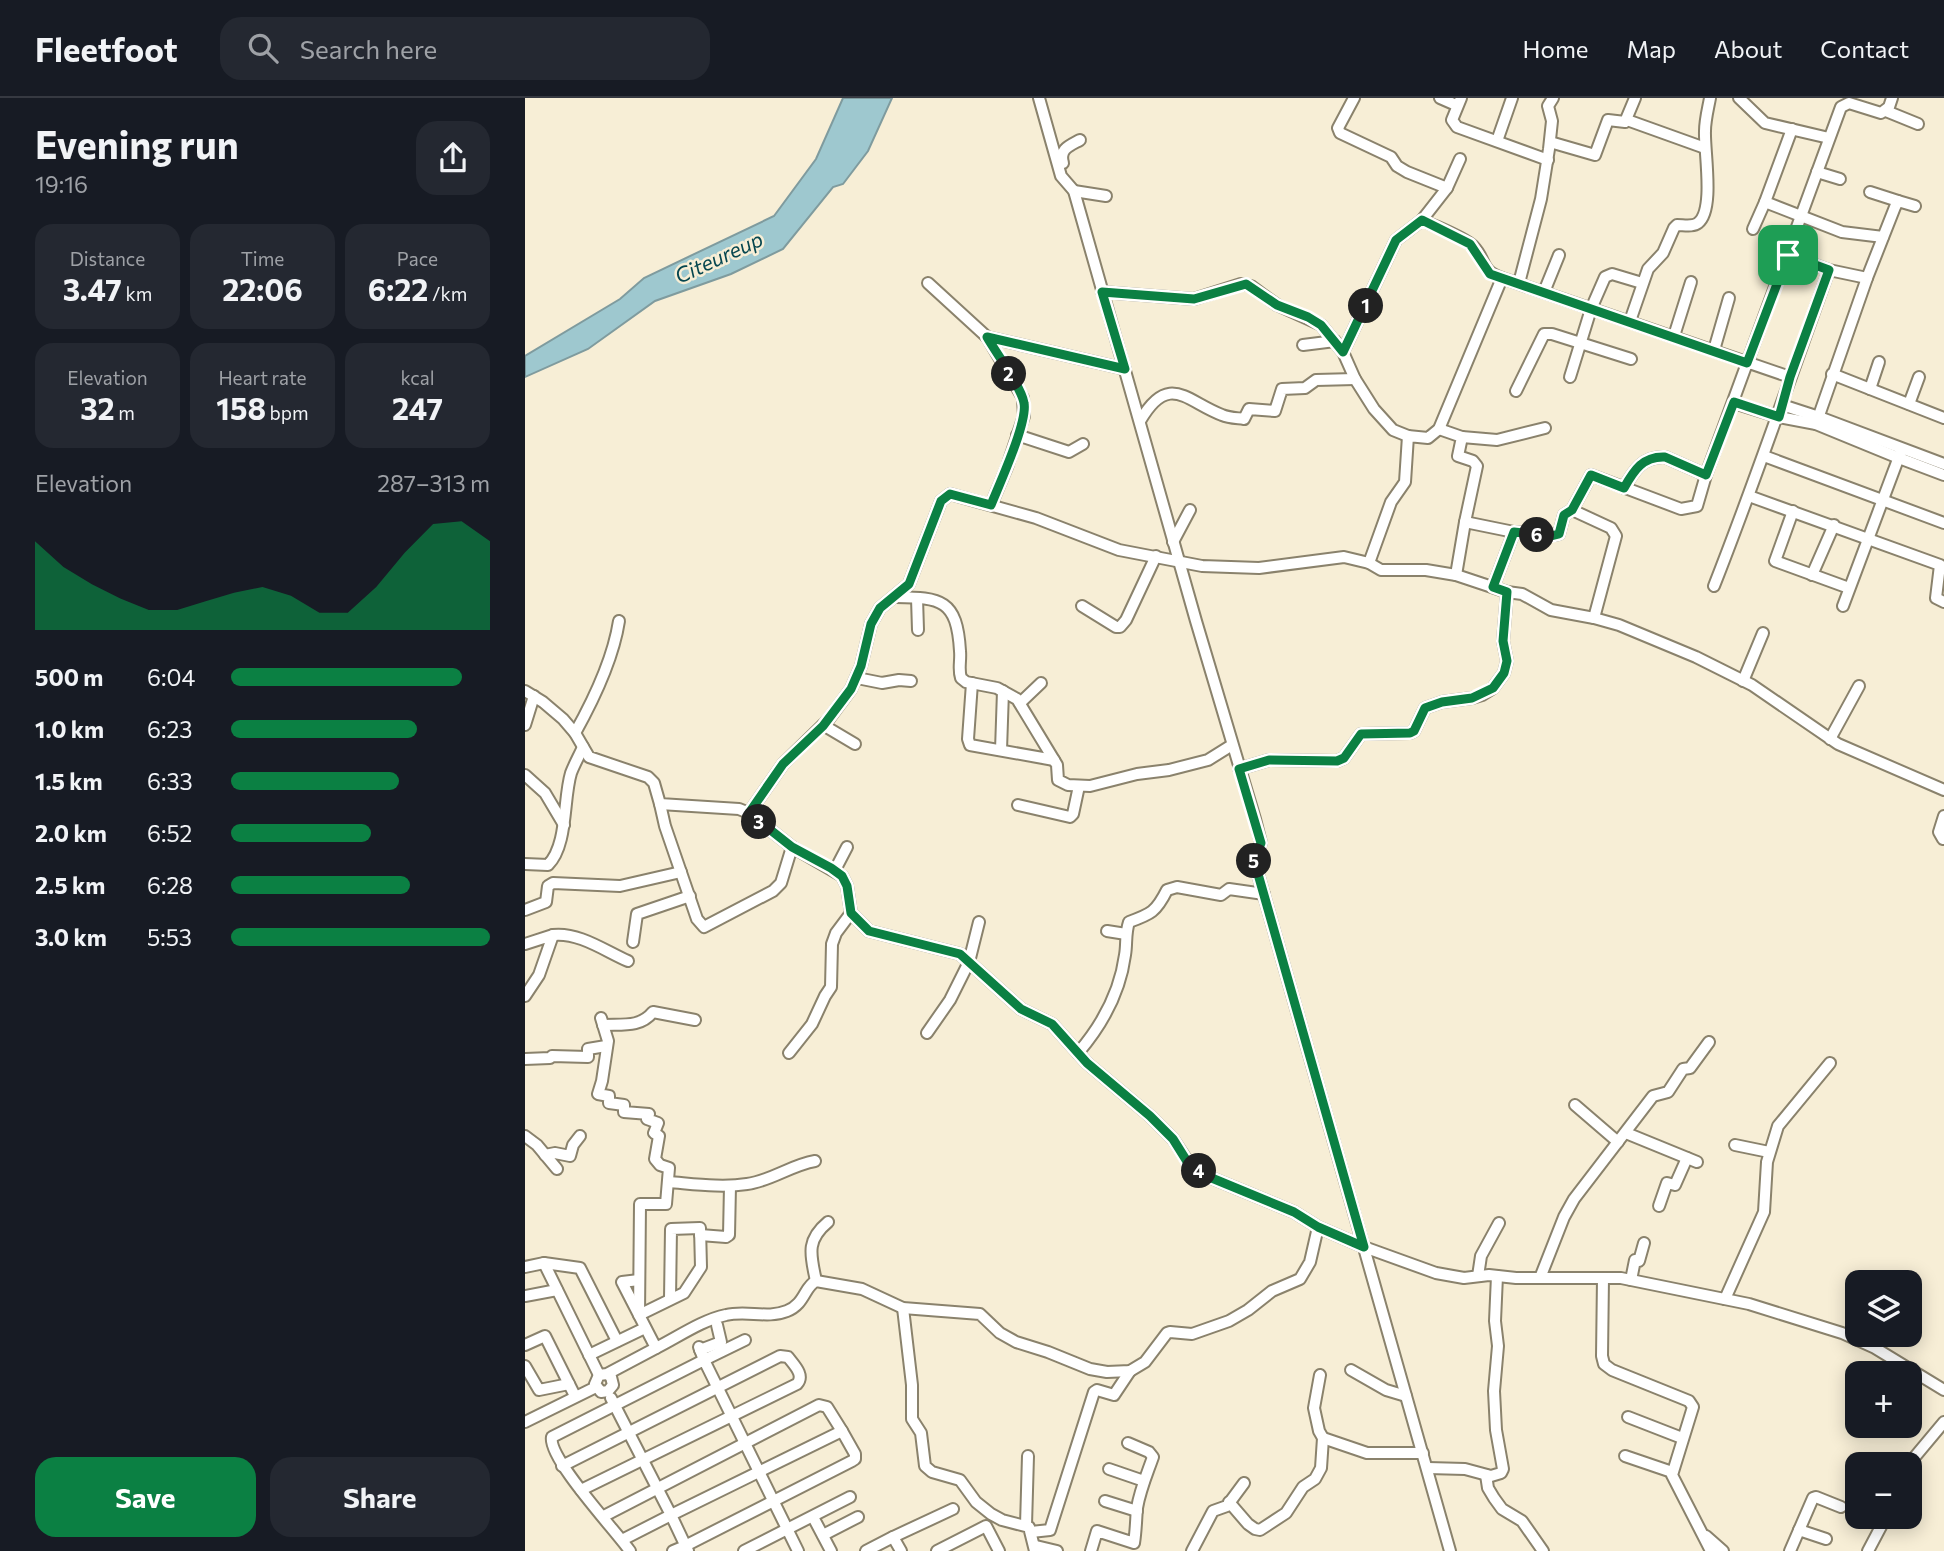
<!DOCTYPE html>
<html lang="en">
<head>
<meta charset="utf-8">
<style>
  :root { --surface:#171b24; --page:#242831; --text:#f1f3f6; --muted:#9ea1a6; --line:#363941; --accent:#0b8043 }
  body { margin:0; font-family:Commissioner,sans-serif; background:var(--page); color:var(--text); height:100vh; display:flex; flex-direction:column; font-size:26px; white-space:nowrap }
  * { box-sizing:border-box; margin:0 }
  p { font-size:23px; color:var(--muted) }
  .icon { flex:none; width:38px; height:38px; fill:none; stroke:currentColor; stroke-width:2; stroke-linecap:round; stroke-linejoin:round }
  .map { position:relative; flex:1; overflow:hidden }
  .side { display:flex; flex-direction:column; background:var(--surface); width:525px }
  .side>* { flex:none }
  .controls { position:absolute; left:1320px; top:1172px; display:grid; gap:14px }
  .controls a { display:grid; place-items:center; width:77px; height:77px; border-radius:14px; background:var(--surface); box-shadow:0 4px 18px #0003; font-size:35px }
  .pin { position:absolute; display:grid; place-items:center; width:60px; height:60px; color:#fff; margin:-30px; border-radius:14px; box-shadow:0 4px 10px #0006 }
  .km { position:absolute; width:35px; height:35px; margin:-18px; border-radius:50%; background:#222; color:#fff; font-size:19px; line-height:35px; text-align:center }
  .round { display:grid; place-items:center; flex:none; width:74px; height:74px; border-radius:21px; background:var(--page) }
  .head { display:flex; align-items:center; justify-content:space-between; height:119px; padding:0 35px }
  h1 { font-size:38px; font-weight:700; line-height:52px }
  .metrics { display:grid; grid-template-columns:repeat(3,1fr); gap:10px; height:119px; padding:7px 35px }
  .metrics div { display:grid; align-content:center; border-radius:18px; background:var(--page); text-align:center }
  .metrics b { font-size:30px; font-weight:700 }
  .metrics small { font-size:19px; font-weight:400 }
  .metrics p { font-size:19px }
  .chart { height:196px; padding:14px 35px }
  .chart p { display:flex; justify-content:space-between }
  .chart svg { width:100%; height:126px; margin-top:7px; fill:var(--accent); opacity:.7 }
  .cta { display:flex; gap:14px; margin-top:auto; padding:14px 35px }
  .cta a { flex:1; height:80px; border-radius:21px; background:var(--accent); color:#fff; font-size:28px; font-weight:700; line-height:80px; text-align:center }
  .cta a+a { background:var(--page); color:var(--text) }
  ul { padding:0 35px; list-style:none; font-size:23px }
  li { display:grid; grid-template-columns:112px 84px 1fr; align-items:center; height:52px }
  li i { height:18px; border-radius:9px; background:var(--accent) }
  header { display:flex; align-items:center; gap:42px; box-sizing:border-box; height:98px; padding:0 35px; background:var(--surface); border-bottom:2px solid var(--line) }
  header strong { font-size:33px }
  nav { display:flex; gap:38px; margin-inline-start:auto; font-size:24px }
  .search { width:490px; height:63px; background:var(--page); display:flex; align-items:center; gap:18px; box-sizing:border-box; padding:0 24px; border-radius:21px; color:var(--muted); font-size:26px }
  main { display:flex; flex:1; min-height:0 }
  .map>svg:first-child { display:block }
</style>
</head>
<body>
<header>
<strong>Fleetfoot</strong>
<div class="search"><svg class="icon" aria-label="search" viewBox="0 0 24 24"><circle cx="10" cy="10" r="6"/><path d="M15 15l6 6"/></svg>Search here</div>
<nav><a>Home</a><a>Map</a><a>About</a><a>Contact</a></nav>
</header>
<main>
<section class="side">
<div class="head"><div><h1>Evening run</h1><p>19:16</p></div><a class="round"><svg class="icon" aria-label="share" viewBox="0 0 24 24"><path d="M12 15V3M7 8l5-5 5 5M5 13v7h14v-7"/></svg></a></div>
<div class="metrics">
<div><p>Distance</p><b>3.47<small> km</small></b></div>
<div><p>Time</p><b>22:06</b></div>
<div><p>Pace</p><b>6:22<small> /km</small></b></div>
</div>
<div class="metrics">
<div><p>Elevation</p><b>32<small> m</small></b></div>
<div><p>Heart rate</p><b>158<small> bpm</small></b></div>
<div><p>kcal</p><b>247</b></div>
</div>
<div class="chart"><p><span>Elevation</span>287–313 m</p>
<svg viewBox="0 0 160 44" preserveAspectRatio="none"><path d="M0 44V13L10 22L20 28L30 33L40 37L50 37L60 34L70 31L80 29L90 32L100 38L110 38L120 29L130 17L140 7L150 6L160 13V44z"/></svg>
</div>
<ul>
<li><b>500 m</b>6:04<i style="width:89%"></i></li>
<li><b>1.0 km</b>6:23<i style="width:72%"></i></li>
<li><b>1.5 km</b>6:33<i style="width:65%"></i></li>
<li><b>2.0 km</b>6:52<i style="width:54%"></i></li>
<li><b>2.5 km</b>6:28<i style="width:69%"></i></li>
<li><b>3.0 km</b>5:53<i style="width:100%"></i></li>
</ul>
<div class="cta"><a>Save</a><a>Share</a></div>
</section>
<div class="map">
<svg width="1419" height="1453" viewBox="0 0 1419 1453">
  <rect width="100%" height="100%" fill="#f7eed6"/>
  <path fill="#9ec8cf" stroke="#7f9b9e" stroke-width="2" d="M318,0H367L343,53L318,86L308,89L258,151L206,176L130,203L63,251L0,279V258L95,201L119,180L249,118L291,61Z"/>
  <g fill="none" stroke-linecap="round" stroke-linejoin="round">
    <g stroke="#8a826c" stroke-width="14">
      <g id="minor">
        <path d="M514,0L536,78L549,93L671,523L730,721L736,745L729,762L925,1453"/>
        <path d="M829,0L813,30L815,35L866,59L872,68L882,74L922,90"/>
        <path d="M915,0L931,7"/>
        <path d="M936,0L927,22L932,29L1023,62"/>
        <path d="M1214,0L1240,25L1304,40"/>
        <path d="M1361,13L1393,26"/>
        <path d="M1102,22L1180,50"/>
        <path d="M1267,31L1240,104L1317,134L1358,139"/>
        <path d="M972,43L987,0"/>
        <path d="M1025,44L1070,57L1083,22L1100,24L1110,0"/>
        <path d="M538,65C534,51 544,48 555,42"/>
        <path d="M1292,74L1315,81"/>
        <path d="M549,93L581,98"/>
        <path d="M1345,94L1373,103"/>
        <path d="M897,122C911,129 937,138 948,148C962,162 954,172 977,180"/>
        <path d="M1228,131L1240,104"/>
        <path d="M1263,157L1304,172L1342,180"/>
        <path d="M403,185L462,239L498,300L499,318L482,369L466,407"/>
        <path d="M994,185L1016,101L1024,51L1027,23L1023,8L1028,0"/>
        <path d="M577,194L669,201L716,186L726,188L752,207L796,227L818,254L830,281L849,311L868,332L883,338"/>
        <path d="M1019,194L1034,157"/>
        <path d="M1105,223L1123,171L1138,155L1149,130L1152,127C1159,127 1168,129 1173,125C1190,112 1179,53 1180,33C1180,22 1183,11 1185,0"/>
        <path d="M1149,238L1166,184"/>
        <path d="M462,239L600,271"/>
        <path d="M778,247L810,243"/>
        <path d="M1189,252L1204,200"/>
        <path d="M818,254L871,142L897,122L922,90L935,61"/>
        <path d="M1307,276L1419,320"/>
        <path d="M1045,279L1066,211L1080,179L1087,176L1117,185"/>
        <path d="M1345,291L1354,264"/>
        <path d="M991,293L1019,236H1027L1106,261"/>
        <path d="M1209,305L1254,319L1291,326L1374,360L1419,377"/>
        <path d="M1384,306L1394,279"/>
        <path d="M1257,307L1294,319L1419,366"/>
        <path d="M615,323C644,273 662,304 697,317C704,320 712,320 719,321L724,311L750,313L757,291L780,290L791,282L830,281"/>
        <path d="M1291,326L1342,180L1370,109L1373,103L1390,108"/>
        <path d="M914,331L937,339L933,358L948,363L952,368L940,424L931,477"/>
        <path d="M492,337L544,354L558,346"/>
        <path d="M937,339L972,342L1020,330"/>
        <path d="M1239,358L1419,425"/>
        <path d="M1099,390C1109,372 1118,358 1140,359L1181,377"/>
        <path d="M1224,398L1415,467L1411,500L1419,504"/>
        <path d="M1047,412L1086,430L1091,438L1069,520"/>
        <path d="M1268,413L1250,463L1324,490"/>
        <path d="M940,424L989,434L1030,437L1034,436L1039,417L1047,412L1066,377L1156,411L1172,408L1181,377L1316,9L1324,5L1356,15L1364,9L1367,0"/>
        <path d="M648,444L665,412"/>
        <path d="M844,465L866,404L880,384L883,338L903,340L914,331L977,180L1265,279"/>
        <path d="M1287,477L1309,427"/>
        <path d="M1189,488C1230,384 1266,278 1304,172"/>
        <path d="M968,489L989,434"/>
        <path d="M371,499C416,500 432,501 435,553C436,563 433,571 436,580L441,584L472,590L492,601L532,667L533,682L543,687L565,688L612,676L644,672L683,662L707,647"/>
        <path d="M392,500L393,532"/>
        <path d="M557,508L591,529H595L601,522L631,458"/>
        <path d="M1318,508L1375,356"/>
        <path d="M332,580L357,585L374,582L386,583"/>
        <path d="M1218,583L1238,535"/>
        <path d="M447,585L443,641L445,647L529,662"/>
        <path d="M0,593L18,604L38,621L50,635L64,659L123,679L129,685L135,706L214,711L224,715L267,749L317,778L322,788L326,815L344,833L435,856L496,911L527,926L562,965L625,1018L648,1041L663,1064L677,1076L769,1114L793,1129L839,1149L911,1175L939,1180L964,1177L991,1180H1096L1224,1206L1317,1235L1350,1250L1419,1292"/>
        <path d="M495,605L516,585"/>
        <path d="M0,627L9,598"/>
        <path d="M298,627L330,646"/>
        <path d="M50,635C69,601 88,562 94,523"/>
        <path d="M1305,641L1334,588"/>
        <path d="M476,652L478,593"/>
        <path d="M714,671L744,662L812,663L819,660L836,636L885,635L889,633L900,610L917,604L947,600L957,597L968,590L979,575L982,563L978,543L982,494"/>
        <path d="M0,677L20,695L39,727"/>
        <path d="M135,706L140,728L172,821L179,829L248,793L256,785L267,749"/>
        <path d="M493,707L545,719L548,716L554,688"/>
        <path d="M224,715L258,666L303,622L326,591L336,568L346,526L355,510L384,486L416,403L425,396L511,420L594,452L677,468L734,470L819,459L844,465L856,472H901L931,477L982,494L997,496L1026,512L1069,520L1094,527L1171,559L1227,587L1313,646L1419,692"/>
        <path d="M1418,741L1414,734L1419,718"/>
        <path d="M0,766L23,767C43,747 38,701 46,675C49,667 54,658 58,649"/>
        <path d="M310,772L322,749"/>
        <path d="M0,812L21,804L23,788L28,785L95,788L156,774"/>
        <path d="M582,833L601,836"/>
        <path d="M28,837C54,834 80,853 103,863"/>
        <path d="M108,844L112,816L165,798"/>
        <path d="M0,846L28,837L14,877L0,898"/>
        <path d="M76,920L83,943L77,983L73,996L84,998V1005L99,1007V1014L124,1016L122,1021L133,1025L129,1035L134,1038L130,1061L135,1067L144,1070L141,1106H115L114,1217L131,1250L82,1276L74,1277L70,1286L76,1294L83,1293L88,1287L86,1279L82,1276"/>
        <path d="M78,927C97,926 115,930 128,914L170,922"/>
        <path d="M402,935L425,902L444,864L454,824"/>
        <path d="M264,955L287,926L300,898L306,889L307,846L311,835L326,815"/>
        <path d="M553,955C577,927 595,895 600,857C602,846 600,836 604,824C626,816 631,814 642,792L652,789L696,797L704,791L739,796"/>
        <path d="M0,961L25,960L27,958L63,959V951L81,948"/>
        <path d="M1050,1007L1093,1044"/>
        <path d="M1101,1035L1172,1064"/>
        <path d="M0,1038L12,1047L32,1071"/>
        <path d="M1210,1047L1244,1054"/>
        <path d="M20,1057L30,1055L45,1058L48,1047L55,1038"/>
        <path d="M144,1084C169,1086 197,1090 222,1086C246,1083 266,1067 290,1063"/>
        <path d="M1134,1108L1142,1085L1150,1087L1162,1060"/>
        <path d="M175,1137L201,1139L204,1137L205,1088"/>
        <path d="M19,1165L74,1277"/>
        <path d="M0,1169L19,1165L55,1170L92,1243"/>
        <path d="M953,1178L956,1158L974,1125"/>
        <path d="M1015,1180L1039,1119L1049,1101L1128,998L1143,994L1158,971L1165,970L1184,944"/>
        <path d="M1078,1180L1077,1258L1079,1266L1087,1272L1164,1303L1168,1309L1147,1377L1186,1453"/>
        <path d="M114,1182L97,1184L114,1217L159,1195L176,1169L175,1130L146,1131L145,1201"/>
        <path d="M1106,1182L1110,1162L1114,1163L1119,1145"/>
        <path d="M291,1183C286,1158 280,1143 303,1124"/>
        <path d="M0,1198L32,1192"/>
        <path d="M1200,1201L1239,1114L1242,1064L1253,1028L1305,965"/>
        <path d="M378,1210L387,1287V1321L396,1335L400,1368L407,1374L435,1382L451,1404L466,1416L477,1422L504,1429L510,1453"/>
        <path d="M0,1247L20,1238L50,1298"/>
        <path d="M174,1249L179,1262L220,1242"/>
        <path d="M131,1250C153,1239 177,1222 201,1217C222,1212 242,1221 262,1213C280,1206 279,1189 291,1183L337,1191L378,1210L455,1216L475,1235L491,1244L523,1254L565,1271L582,1274L605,1273L620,1264L642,1235L645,1234L667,1236L704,1223L723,1212L747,1193L775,1181L785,1164L793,1129"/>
        <path d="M175,1252L196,1244L192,1227"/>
        <path d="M64,1257L120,1230"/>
        <path d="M0,1268L14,1292L44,1286"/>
        <path d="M826,1272L861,1292L881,1298"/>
        <path d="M86,1300L146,1417L97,1442"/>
        <path d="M1103,1319L1157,1340"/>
        <path d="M0,1324L71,1289"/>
        <path d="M798,1340L842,1355H898"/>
        <path d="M1100,1358L1147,1374"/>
        <path d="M1383,1367L1419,1324"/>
        <path d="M37,1368L255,1258L263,1259C269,1267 280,1277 272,1286L56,1392"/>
        <path d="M903,1370L940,1371L966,1378L976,1375L978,1371L971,1332L969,1293L973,1248L970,1223L972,1178"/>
        <path d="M584,1371L619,1383"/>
        <path d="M961,1377L963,1390L969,1400L977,1411L997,1423L1018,1453"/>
        <path d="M580,1403L612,1413"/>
        <path d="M704,1404L723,1426L730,1431L735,1432L761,1415L778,1389L790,1381L796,1370L798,1340L794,1333L789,1310L795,1277"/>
        <path d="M79,1418L294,1307L302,1309L317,1333"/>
        <path d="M288,1419L306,1453"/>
        <path d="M501,1427L503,1358"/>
        <path d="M1274,1432L1301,1441"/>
        <path d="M506,1434L525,1432L569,1294L572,1292L589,1297L605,1273"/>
        <path d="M298,1437L333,1419"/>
        <path d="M1181,1438L1198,1453"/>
        <path d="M368,1439L428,1411"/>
        <path d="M511,1448L532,1453"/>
        <path d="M105,1453C90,1432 22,1359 27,1339L179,1262L273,1453"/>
        <path d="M148,1453L160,1448L327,1363L330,1361V1356L317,1333L146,1417L163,1453"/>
        <path d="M219,1453L325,1399"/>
        <path d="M341,1453L368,1439L376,1453"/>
        <path d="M412,1453L461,1428L474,1453"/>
        <path d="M566,1453L572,1433L609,1445C611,1433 611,1421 612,1410C615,1392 622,1376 628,1359L624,1354L603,1345"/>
        <path d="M667,1453L688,1413L702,1408L719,1385"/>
        <path d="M1265,1453L1288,1400L1291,1399L1316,1409"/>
        <path d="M1343,1453L1361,1419"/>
      </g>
    </g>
    <use href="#minor" stroke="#fff" stroke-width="10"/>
  </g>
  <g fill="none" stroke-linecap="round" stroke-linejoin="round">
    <g stroke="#fff" stroke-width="14">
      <path id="route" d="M897,122L945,146L965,176L1222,265L1263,157L1304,172L1265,279L1254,319L1209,304L1181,377L1140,359C1118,358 1109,372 1099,390L1066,377L1047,412L1039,417L1034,436L1026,438L989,434L968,489L982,494L978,543L982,563L979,575L968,590L947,600L917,604L900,610L889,633L885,635L836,636L819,660L812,663L744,662L714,671L736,745L729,762L839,1149L793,1129L769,1114L677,1076L663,1065L648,1041L625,1018L562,965L527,926L496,911L435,856L344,833L326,815L322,788L317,778L306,770L267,749L224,715L258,666L298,628L326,591L336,568L346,526L355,510L384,486L416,403L425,396L466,407C474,387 503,324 499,305C496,288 471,255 462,239L600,271L577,194L669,201L721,186L752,207L783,219L796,227L818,254L871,142Z"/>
    </g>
    <use href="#route" stroke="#0b8043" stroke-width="9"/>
  </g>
  <g text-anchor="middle" stroke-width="5" stroke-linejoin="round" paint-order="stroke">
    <g font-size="21" font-style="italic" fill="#05464f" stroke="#f7eed6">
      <text transform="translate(194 160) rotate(-25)" y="7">Citeureup</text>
    </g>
  </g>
</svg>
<div class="controls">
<a><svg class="icon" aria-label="layers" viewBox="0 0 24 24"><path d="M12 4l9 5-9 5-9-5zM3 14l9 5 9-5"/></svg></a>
<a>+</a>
<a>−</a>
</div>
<div class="pin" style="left:1263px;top:157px;background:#1e9e55"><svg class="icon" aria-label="arrive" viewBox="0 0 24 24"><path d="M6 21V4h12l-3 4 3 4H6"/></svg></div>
<b class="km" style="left:841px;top:208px">1</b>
<b class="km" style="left:484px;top:276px">2</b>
<b class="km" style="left:234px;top:724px">3</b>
<b class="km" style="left:674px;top:1073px">4</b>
<b class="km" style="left:729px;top:763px">5</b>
<b class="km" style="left:1012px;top:437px">6</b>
</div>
</main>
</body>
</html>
